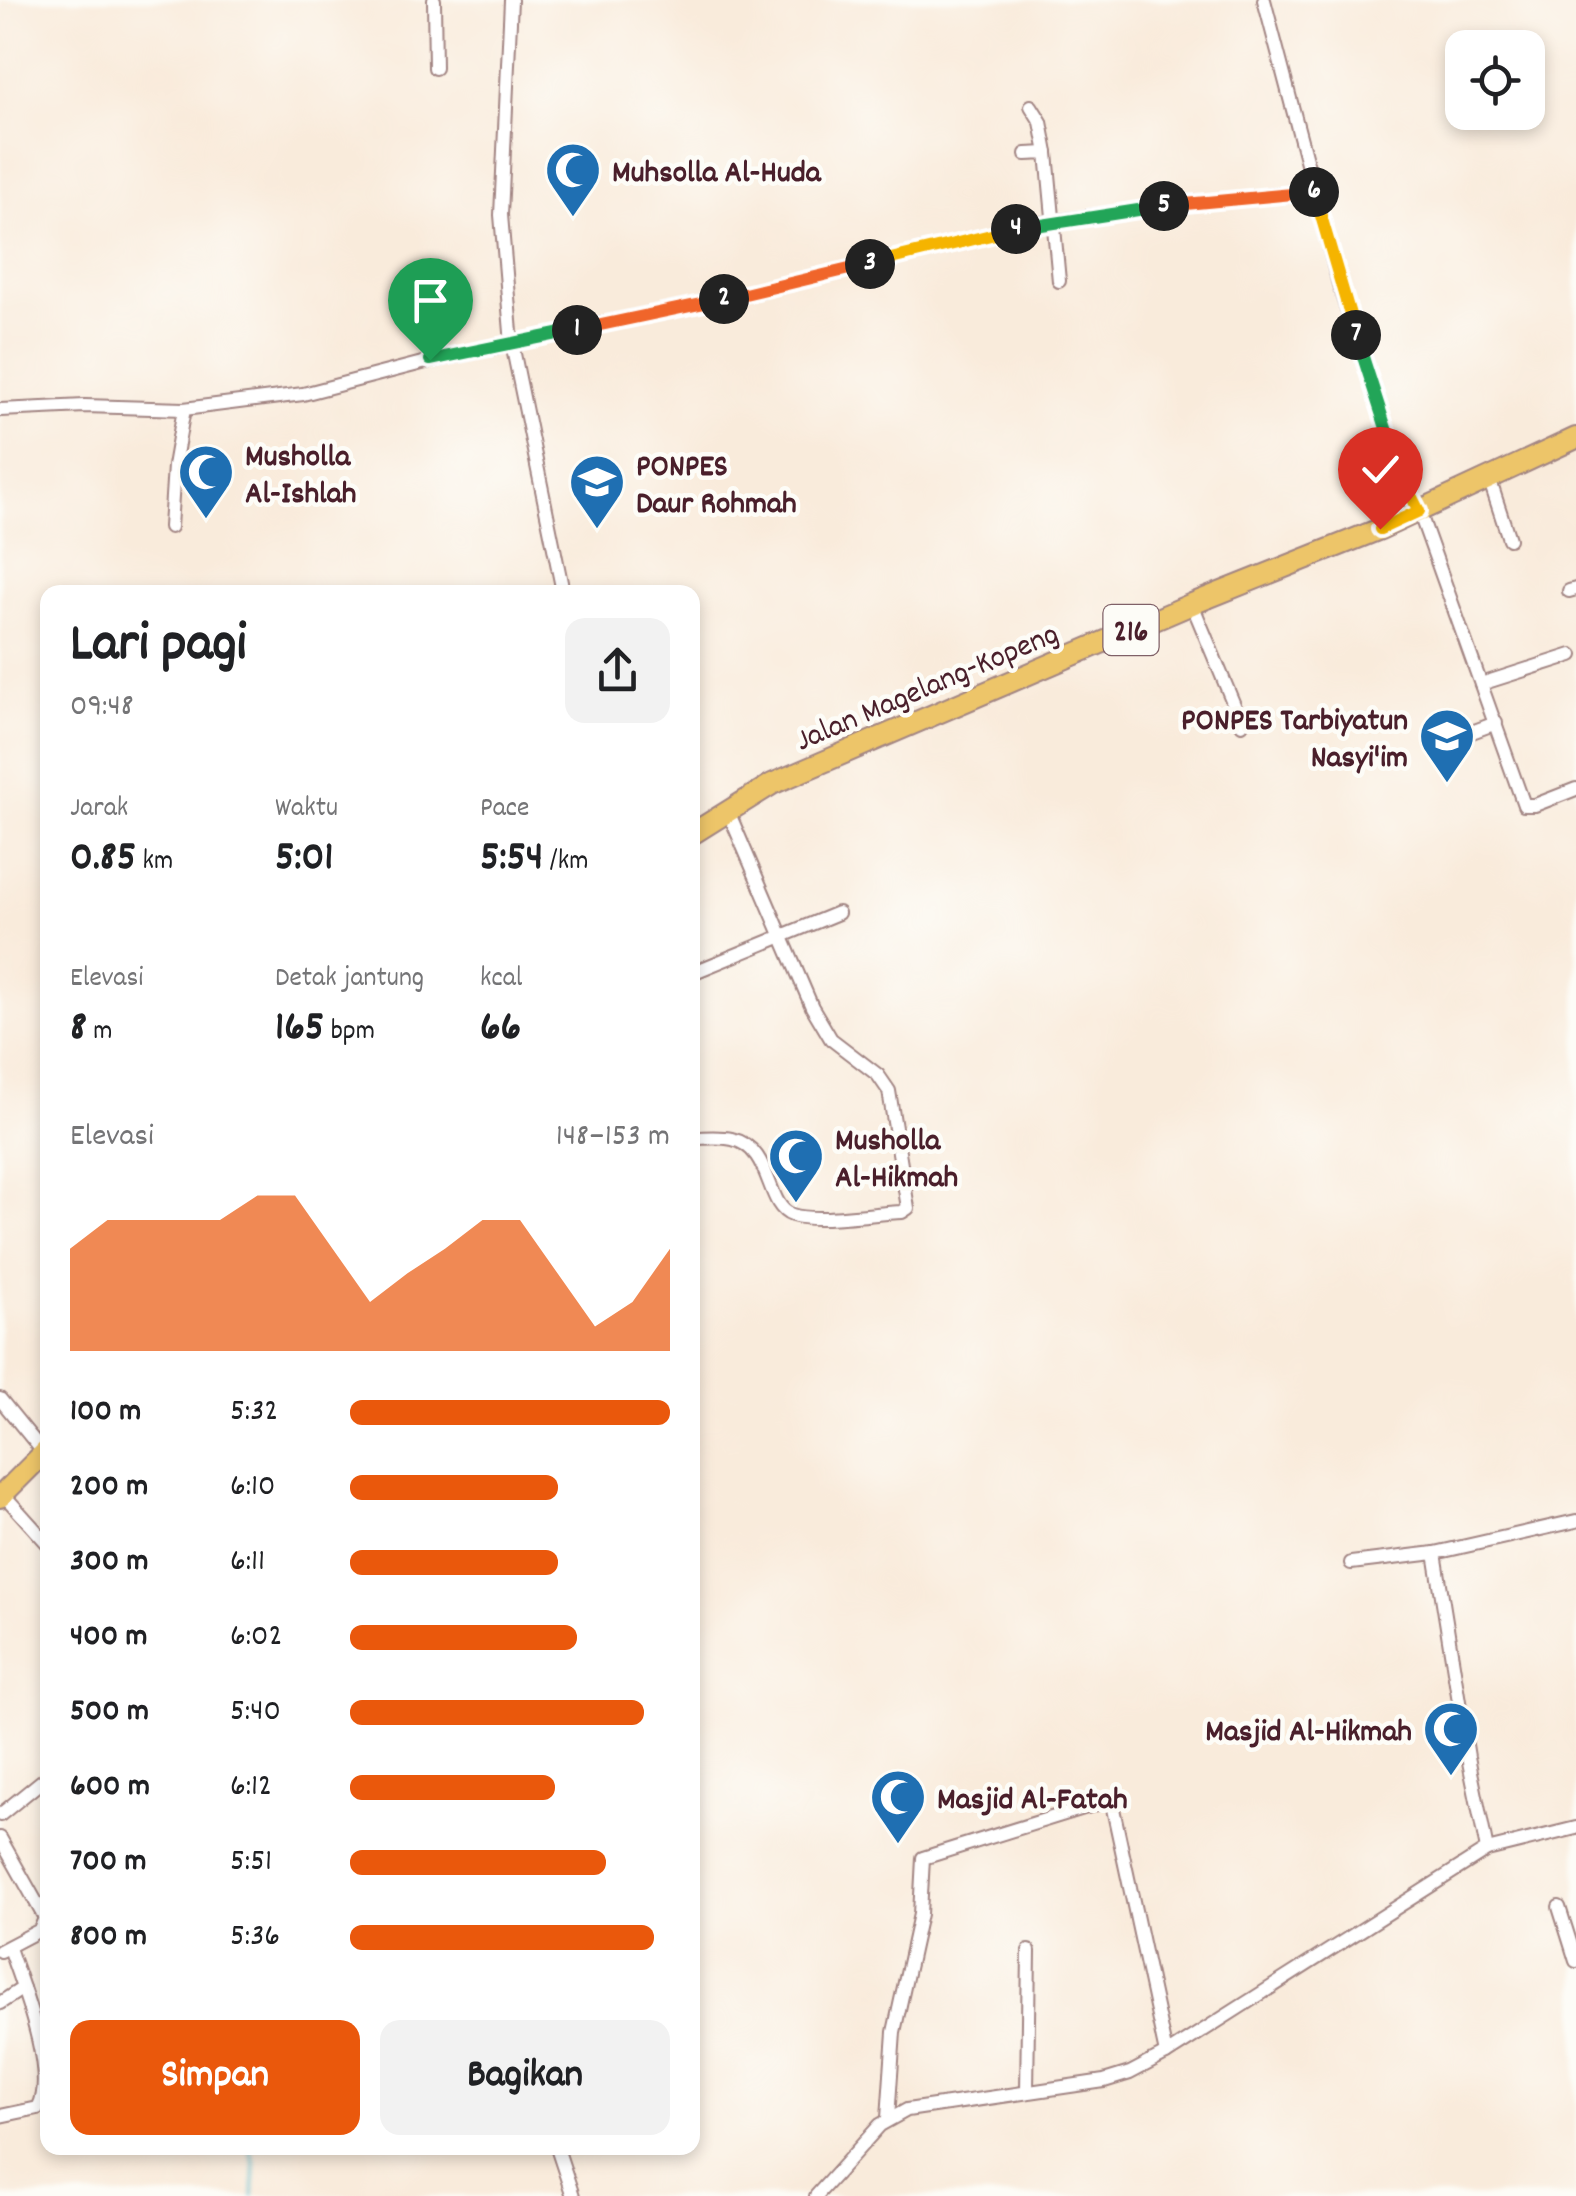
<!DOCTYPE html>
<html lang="id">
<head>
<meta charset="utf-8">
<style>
  :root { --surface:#fff; --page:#f2f2f2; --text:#202124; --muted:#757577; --accent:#ea580c }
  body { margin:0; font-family:Dekko,sans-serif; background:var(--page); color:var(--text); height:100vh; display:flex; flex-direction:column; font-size:38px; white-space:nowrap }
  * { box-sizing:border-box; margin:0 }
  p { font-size:32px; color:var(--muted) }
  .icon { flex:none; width:55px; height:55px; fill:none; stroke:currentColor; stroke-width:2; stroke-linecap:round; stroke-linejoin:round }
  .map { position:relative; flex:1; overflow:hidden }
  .side { position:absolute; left:40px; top:585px; width:660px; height:1570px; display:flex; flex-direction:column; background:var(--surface); border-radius:20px; box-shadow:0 5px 15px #0003 }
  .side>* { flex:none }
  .fabs { position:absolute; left:1445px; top:30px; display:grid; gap:20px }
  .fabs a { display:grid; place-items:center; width:100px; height:100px; border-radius:20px; background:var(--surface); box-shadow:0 5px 15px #0003; font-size:50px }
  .pin { position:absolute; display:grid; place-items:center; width:85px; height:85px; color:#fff; margin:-102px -42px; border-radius:50% 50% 50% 0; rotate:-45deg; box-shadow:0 0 10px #0007 }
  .pin .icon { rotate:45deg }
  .km { position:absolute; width:50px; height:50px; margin:-25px; border-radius:50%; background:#222; color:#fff; font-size:28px; line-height:50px; text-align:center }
  .round { display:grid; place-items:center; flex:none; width:105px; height:105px; border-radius:20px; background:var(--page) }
  .headline { display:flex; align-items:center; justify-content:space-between; height:170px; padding:0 30px }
  h1 { font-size:55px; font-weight:700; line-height:75px }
  .figures { display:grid; grid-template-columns:repeat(3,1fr); gap:15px; height:170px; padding:10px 30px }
  .figures div { display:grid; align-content:center }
  .figures b { font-size:42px; font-weight:700 }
  .figures small { font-size:28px; font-weight:400 }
  .figures p { font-size:28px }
  .chart { height:280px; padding:20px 30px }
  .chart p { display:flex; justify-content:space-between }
  .chart svg { width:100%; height:180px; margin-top:10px; fill:var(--accent); opacity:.7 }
  .button { display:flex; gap:20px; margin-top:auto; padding:20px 30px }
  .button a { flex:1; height:115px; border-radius:20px; background:var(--accent); color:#fff; font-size:40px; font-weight:700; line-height:115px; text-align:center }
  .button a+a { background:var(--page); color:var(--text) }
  ul { padding:0 30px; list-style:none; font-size:32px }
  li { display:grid; grid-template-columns:160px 120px 1fr; align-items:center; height:75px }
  li i { height:25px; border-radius:12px; background:var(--accent) }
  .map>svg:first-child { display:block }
</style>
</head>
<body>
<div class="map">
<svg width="1576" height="2196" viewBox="0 0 1576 2196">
  <rect width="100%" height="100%" fill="#fdfcf7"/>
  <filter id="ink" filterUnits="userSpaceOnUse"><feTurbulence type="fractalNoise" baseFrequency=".01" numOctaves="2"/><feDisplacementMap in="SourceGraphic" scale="20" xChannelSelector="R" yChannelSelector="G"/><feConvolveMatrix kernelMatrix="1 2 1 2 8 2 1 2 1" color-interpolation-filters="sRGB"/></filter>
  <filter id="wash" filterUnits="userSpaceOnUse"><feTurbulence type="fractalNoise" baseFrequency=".0048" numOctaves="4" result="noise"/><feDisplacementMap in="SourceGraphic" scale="40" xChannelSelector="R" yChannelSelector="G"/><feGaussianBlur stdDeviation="2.25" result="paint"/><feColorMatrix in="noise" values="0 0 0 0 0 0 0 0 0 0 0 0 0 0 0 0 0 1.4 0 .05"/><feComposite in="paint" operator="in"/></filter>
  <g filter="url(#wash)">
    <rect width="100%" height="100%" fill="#f9ebdb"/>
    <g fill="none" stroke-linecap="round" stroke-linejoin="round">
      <path stroke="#57c1d3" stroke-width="2.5" d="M250,2148L255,2165L253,2196"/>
    </g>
  </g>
  <g filter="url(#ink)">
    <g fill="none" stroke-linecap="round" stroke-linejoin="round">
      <g stroke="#a28583" stroke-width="16">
        <g id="street">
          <path d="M434,0L435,68"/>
          <path d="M511,0L501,215L512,344L563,592"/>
          <path d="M1264,0L1340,288L1405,485L1419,511L1524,805H1535L1576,789"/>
          <path d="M1031,106L1041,122L1047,153"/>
          <path d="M1026,154L1047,153L1059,281"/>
          <path d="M0,410L85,406L184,409L303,394L430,361L753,292L1036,224L1192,203L1315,192"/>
          <path d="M1489,478L1509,539"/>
          <path d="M170,527L174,466L184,409"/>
          <path d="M1569,591L1576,589"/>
          <path d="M1192,604L1242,724"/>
          <path d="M1481,684L1572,655"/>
          <path d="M1442,743L1496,723"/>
          <path d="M692,973L838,913"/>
          <path d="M692,1138C705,1138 720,1136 732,1139C773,1148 765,1206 792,1215C816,1223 874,1213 902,1212L908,1208L889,1091L878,1075L831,1039L812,1007L728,811"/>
          <path d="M0,1399L44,1453"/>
          <path d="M3,1494L48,1544"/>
          <path d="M1351,1563L1435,1553L1576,1521"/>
          <path d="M0,1815L48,1776"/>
          <path d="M0,1838L45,1918L40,1930L0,1951"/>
          <path d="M1487,1850L1576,1828"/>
          <path d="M1559,1907L1576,1961"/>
          <path d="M0,2003L23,1988"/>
          <path d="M1027,2091L1029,1951"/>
          <path d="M0,2116L38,2108C58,2075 21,1983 9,1948"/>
          <path d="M888,2118L894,2032L920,1914L923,1858L1106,1801L1112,1804L1166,2054"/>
          <path d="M557,2148L573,2196"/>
          <path d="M816,2196L880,2125L907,2110L1104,2081L1130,2073L1166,2054L1487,1850L1468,1757L1435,1553"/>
        </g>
      </g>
      <g stroke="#a28583" stroke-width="24">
        <g id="primary">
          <path d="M692,834L772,784L1192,604L1380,529L1576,438"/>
          <path d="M0,1497L48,1449"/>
        </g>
      </g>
      <use href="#street" stroke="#fff" stroke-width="12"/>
      <use href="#primary" stroke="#edc569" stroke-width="20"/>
    </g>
  </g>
  <g fill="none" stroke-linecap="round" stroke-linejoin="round" filter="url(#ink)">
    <g stroke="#fff" stroke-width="20">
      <path id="split-1" d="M430,360L577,330"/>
    </g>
    <g stroke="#fff" stroke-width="20">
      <path id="split-2" d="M577,330L724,299"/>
    </g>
    <g stroke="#fff" stroke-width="20">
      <path id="split-3" d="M724,299L870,264"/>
    </g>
    <g stroke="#fff" stroke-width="20">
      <path id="split-4" d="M870,264L1016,229"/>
    </g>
    <g stroke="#fff" stroke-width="20">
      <path id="split-5" d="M1016,229L1164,206"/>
    </g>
    <g stroke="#fff" stroke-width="20">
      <path id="split-6" d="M1164,206L1314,192"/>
    </g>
    <g stroke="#fff" stroke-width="20">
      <path id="split-7" d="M1314,192L1356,335"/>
    </g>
    <g stroke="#fff" stroke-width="20">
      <path id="split-8" d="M1356,335L1402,478"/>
    </g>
    <g stroke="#fff" stroke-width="20">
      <path id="split-9" d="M1380,529L1419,511L1402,478"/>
    </g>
    <use href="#split-1" stroke="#22a559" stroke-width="12"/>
    <use href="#split-2" stroke="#f0652b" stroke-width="12"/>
    <use href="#split-3" stroke="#f0652b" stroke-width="12"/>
    <use href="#split-4" stroke="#f5b400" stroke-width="12"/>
    <use href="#split-5" stroke="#22a559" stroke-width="12"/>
    <use href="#split-6" stroke="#f0652b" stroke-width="12"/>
    <use href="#split-7" stroke="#f5b400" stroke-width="12"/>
    <use href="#split-8" stroke="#22a559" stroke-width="12"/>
    <use href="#split-9" stroke="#f5b400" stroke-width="12"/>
  </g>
  <defs>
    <g id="mosque-pin" transform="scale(2.875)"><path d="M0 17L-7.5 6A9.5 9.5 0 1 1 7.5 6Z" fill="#1f6fb2" stroke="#fdfcf7"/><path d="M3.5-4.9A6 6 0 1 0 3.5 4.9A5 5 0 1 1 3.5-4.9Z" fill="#fff"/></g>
    <g id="school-pin" transform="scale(2.875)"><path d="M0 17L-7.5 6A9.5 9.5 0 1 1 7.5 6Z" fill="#1f6fb2" stroke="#fdfcf7"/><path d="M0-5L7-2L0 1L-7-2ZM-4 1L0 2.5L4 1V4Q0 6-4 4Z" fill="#fff"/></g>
  </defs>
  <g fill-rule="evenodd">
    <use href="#mosque-pin" x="573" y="170"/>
    <use href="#mosque-pin" x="206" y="472"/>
    <use href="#school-pin" x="597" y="482"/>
    <use href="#school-pin" x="1447" y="736"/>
    <use href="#mosque-pin" x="796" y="1156"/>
    <use href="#mosque-pin" x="1451" y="1729"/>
    <use href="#mosque-pin" x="898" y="1797"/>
  </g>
  <g text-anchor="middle" stroke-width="9" stroke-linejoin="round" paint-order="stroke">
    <rect fill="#fdfcf7" stroke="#806168" stroke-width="2.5" x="1103.5" y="605" width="55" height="50" rx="8"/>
    <g font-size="30" font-weight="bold" fill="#4a1f2b">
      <text x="1131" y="640">216</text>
    </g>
    <g font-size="32" font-weight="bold" fill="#4a1f2b" stroke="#fdfcf7" text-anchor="start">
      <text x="612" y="181">Muhsolla Al-Huda</text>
      <text x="245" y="465">Musholla<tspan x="245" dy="37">Al-Ishlah</tspan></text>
      <text x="636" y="475">PONPES<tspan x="636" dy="37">Daur Rohmah</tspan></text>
      <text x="1408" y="729" text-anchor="end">PONPES Tarbiyatun<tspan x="1408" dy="37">Nasyi'im</tspan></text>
      <text x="835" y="1149">Musholla<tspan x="835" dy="37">Al-Hikmah</tspan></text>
      <text x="1412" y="1740" text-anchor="end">Masjid Al-Hikmah</text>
      <text x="937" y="1808">Masjid Al-Fatah</text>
    </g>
    <g font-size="32" fill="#4a1f2b" stroke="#fdfcf7">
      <text transform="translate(926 685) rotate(-23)" y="11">Jalan Magelang-Kopeng</text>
    </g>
  </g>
</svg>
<div class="fabs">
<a><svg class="icon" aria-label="locate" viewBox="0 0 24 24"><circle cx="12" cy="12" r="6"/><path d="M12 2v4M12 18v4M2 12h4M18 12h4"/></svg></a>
</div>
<div class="pin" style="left:430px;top:360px;background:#1e9e55"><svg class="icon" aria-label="arrive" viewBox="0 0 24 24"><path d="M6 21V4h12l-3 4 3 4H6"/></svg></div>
<div class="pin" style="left:1380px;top:529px;background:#d93025"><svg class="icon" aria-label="check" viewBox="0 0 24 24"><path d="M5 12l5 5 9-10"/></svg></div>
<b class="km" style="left:577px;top:330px">1</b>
<b class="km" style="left:724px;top:299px">2</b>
<b class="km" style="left:870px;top:264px">3</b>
<b class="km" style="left:1016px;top:229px">4</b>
<b class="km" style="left:1164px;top:206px">5</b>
<b class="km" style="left:1314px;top:192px">6</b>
<b class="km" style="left:1356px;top:335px">7</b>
<section class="side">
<div class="headline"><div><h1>Lari pagi</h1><p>09:48</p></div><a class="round"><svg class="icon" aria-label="share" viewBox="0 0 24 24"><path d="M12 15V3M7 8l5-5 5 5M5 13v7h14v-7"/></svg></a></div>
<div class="figures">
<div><p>Jarak</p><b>0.85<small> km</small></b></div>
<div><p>Waktu</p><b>5:01</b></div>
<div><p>Pace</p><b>5:54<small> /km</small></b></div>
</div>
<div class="figures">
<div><p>Elevasi</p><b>8<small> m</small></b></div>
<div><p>Detak jantung</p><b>165<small> bpm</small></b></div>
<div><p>kcal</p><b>66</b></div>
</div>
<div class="chart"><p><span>Elevasi</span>148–153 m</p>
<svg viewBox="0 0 160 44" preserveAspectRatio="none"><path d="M0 44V19L10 12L20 12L30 12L40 12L50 6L60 6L70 19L80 32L90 25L100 19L110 12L120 12L130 25L140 38L150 32L160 19V44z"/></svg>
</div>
<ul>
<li><b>100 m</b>5:32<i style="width:100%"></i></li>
<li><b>200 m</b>6:10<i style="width:65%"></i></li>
<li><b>300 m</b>6:11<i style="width:65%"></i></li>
<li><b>400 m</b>6:02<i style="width:71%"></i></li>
<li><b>500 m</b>5:40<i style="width:92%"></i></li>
<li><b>600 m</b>6:12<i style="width:64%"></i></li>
<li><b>700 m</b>5:51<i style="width:80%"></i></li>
<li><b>800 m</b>5:36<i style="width:95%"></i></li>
</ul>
<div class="button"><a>Simpan</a><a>Bagikan</a></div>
</section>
</div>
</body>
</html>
